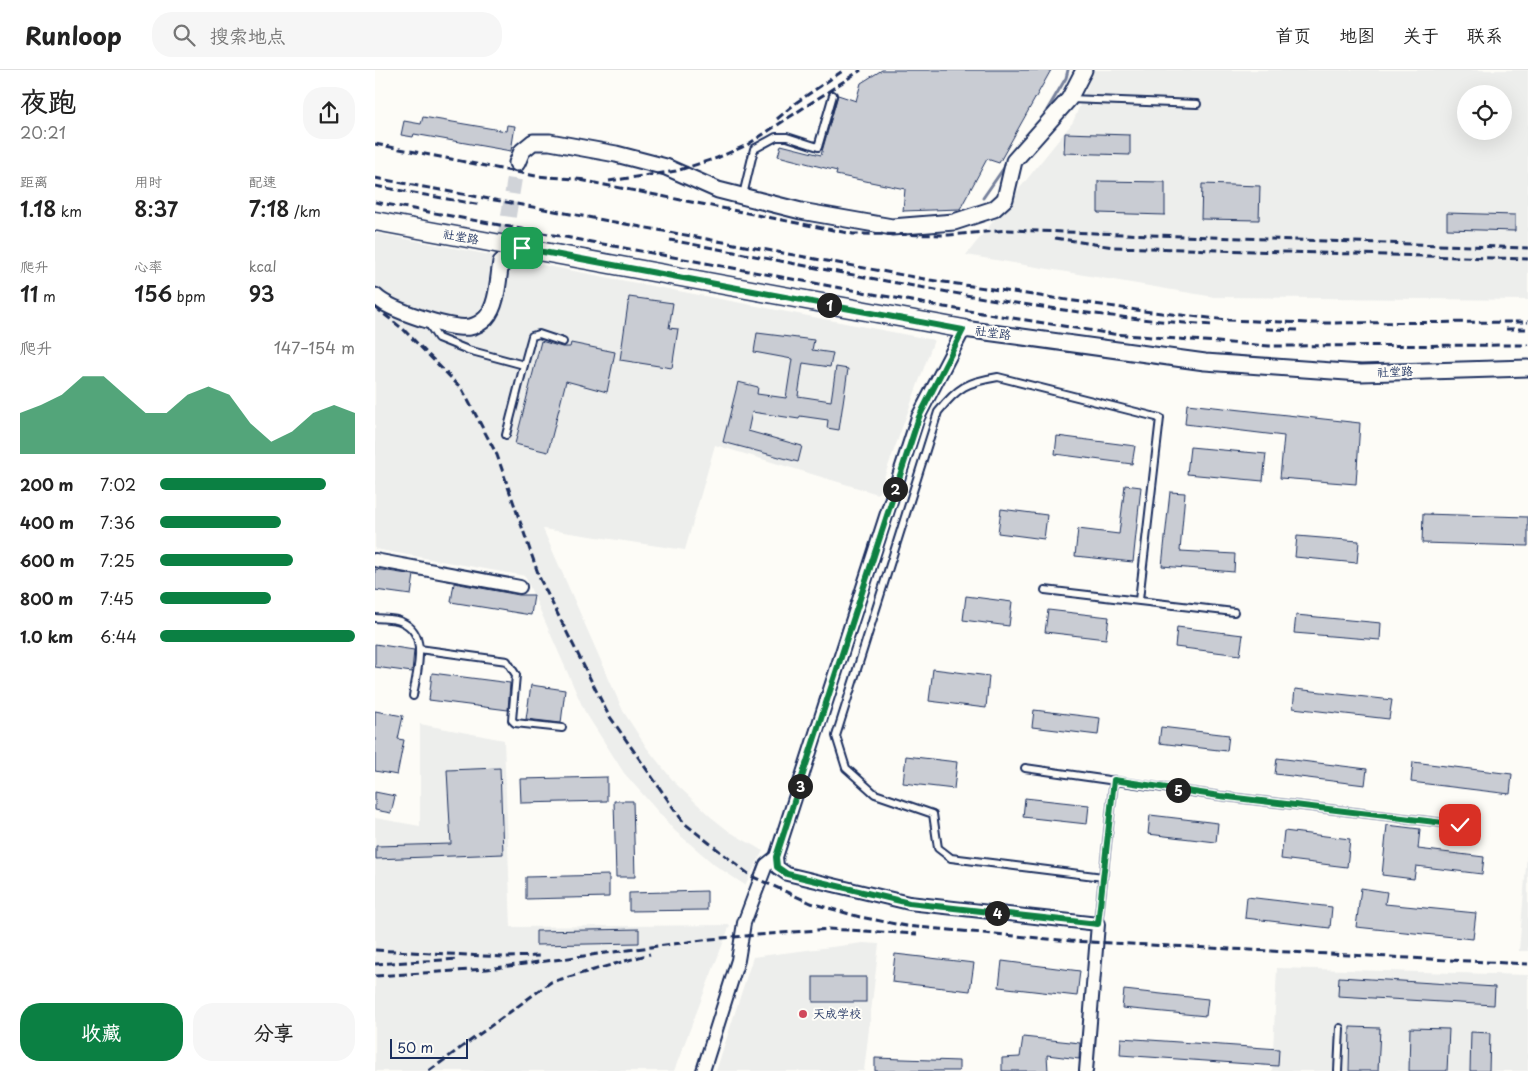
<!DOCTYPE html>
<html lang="zh">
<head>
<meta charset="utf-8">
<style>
  :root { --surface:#fff; --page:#f6f6f6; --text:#222; --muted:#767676; --line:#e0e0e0; --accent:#0b8043 }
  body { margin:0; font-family:"Playpen Sans","LXGW WenKai TC",sans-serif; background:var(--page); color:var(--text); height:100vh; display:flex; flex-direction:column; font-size:19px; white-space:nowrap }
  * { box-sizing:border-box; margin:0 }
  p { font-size:16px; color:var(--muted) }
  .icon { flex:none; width:28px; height:28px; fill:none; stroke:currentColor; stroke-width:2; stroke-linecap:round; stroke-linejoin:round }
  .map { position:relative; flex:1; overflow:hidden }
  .side { display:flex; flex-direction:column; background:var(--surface); width:375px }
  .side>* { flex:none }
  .tools { position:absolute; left:1082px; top:15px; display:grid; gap:10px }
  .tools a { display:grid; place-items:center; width:55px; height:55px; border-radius:50%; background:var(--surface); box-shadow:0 5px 20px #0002; font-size:25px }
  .scale { position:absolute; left:15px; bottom:12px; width:78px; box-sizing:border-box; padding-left:5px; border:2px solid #1b2f5e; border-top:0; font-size:14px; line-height:18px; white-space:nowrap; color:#1b2f5e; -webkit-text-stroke:4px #fdfcf7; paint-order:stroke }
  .pin { position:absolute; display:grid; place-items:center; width:42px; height:42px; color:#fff; margin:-21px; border-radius:10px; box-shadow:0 2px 8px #0006 }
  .km { position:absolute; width:25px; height:25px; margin:-12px; border-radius:50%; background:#222; color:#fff; font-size:14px; line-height:25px; text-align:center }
  .round { display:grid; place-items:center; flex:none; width:52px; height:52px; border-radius:20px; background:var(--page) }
  .overview { display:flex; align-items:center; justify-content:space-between; height:85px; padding:0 20px }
  h1 { font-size:28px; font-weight:600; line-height:38px }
  .metrics { display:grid; grid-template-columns:repeat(3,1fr); gap:8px; height:85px; padding:5px 20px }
  .metrics div { display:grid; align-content:center }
  .metrics b { font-size:21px; font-weight:600 }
  .metrics small { font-size:14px; font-weight:400 }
  .metrics p { font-size:14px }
  .chart { height:140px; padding:10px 20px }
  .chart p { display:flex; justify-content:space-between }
  .chart svg { width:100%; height:90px; margin-top:5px; fill:var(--accent); opacity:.7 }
  .action { display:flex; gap:10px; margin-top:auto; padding:10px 20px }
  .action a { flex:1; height:58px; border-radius:20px; background:var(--accent); color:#fff; font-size:20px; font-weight:600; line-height:58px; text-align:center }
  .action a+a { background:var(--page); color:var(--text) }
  ul { padding:0 20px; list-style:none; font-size:16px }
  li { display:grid; grid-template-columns:80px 60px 1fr; align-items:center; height:38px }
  li i { height:12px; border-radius:6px; background:var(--accent) }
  header { display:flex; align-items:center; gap:30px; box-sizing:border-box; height:70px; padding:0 25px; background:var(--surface); border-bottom:1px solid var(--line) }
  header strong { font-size:24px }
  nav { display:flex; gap:28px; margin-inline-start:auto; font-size:18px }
  .search { width:350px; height:45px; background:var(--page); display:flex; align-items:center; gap:12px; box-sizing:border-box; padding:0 18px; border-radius:20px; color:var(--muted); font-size:19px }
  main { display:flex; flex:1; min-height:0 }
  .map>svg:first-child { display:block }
</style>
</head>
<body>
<header>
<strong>Runloop</strong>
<div class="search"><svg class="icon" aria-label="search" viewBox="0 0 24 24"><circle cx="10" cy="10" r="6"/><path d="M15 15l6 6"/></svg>搜索地点</div>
<nav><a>首页</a><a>地图</a><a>关于</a><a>联系</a></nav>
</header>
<main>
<section class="side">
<div class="overview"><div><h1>夜跑</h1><p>20:21</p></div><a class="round"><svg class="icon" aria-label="share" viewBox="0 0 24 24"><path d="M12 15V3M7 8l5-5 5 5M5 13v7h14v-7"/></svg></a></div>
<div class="metrics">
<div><p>距离</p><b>1.18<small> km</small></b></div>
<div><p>用时</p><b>8:37</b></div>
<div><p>配速</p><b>7:18<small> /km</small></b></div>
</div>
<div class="metrics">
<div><p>爬升</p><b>11<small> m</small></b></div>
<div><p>心率</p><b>156<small> bpm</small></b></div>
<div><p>kcal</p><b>93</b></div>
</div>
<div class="chart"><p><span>爬升</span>147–154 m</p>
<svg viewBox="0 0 160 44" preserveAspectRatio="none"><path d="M0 44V24L10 20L20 15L30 6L40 6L50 15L60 24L70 24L80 15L90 11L100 15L110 29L120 38L130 33L140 24L150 20L160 24V44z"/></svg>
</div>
<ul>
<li><b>200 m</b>7:02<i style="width:85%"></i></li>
<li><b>400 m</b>7:36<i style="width:62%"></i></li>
<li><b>600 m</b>7:25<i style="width:68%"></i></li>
<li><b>800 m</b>7:45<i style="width:57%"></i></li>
<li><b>1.0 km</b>6:44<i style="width:100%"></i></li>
</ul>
<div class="action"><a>收藏</a><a>分享</a></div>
</section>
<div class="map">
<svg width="1153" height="1001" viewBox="0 0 1153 1001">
  <rect width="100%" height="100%" fill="#fdfcf7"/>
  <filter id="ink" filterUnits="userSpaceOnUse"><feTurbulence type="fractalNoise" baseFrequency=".02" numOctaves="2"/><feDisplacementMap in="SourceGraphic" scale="10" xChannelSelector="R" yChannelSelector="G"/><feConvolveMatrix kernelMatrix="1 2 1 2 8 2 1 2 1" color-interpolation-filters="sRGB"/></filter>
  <g filter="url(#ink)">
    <g fill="#edeeec" fill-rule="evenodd">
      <path d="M719,0H1153V230L839,227L591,185L698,52ZM1091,24H1129V61H1091Z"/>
      <path d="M0,163L559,270L503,424L340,375L310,480L168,459L248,641L272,678L300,713L336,747L355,762L388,781L370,815L341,796L300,761L249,703L209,640L150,506L0,479Z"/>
      <path d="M45,654L129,670L136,857L355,855L299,1001H0V748L45,756Z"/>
      <path d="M1153,772V881H1144Z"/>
      <path d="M488,873L504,874L489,1001H341L378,887Z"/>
      <path d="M902,898L1153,905V1001H897Z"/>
    </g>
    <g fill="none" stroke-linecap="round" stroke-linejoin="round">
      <g stroke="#76819c" stroke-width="3">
        <path d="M665,52L691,8L693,0"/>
        <path d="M608,128L633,92"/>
      </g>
    </g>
    <g fill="#c9ccd3" stroke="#1b2f5e">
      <path d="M507,0H676L624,93L612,89L585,139L528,141L530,119L461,105L462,101L403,86L406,75L446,85L463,25L481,31L486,13Z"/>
      <path d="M48,47L131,61L132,55L140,56L136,81L39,64L38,67L26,65L29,51L46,54Z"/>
      <path d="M690,63L755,65V85L689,83Z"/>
      <path d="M723,111L790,112V145L723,143Z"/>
      <path d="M827,114L885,116L884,150L826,149Z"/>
      <path d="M1072,143L1140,145V161L1072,159Z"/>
      <path d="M254,227L298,233L294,258L303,259L297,298L245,290Z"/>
      <path d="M382,263L439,270L437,280L458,283L455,297L428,293L423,326L456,331L461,297L473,299L464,360L452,358L453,350L425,346L424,349L377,342L373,361L427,376L423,392L348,372L363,312L383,317L382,324L411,328L417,289L379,282Z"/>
      <path d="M166,271L187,277H195L196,273L240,282L232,322L191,311L173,382L140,374Z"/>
      <path d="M812,334L985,353L981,414L905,408L909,366L810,354Z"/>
      <path d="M682,366L760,376L757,394L680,384Z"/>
      <path d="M815,377L891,384L888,411L812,404Z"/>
      <path d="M750,415L766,417L758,492L700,486L703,459L744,464Z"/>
      <path d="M795,422L810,423L805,481L860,484L859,502L787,496Z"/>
      <path d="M626,439L672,445L669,469L623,463Z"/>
      <path d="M1048,444L1153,447V476L1047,473Z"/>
      <path d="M922,466L984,471L982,493L920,487Z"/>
      <path d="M0,499L39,505L36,525L0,520Z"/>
      <path d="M79,513L144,525H159L156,545L76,532Z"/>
      <path d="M591,526L637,532L634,556L588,550Z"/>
      <path d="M673,540L734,547L731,569L670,562Z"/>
      <path d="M921,545L1006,553L1005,570L919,563Z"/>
      <path d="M802,557L868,565L865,585L800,577Z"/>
      <path d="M0,574L39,580L37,602L0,597Z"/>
      <path d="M558,599L614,606L611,638L554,631Z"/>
      <path d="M57,603L135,613L133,640L54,630Z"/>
      <path d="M156,615L190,620L186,653L151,649Z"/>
      <path d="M920,619L1017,630L1014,649L918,638Z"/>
      <path d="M659,640L725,648L723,665L657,657Z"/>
      <path d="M0,641L28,646L23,669L29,670L22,705L0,701Z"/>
      <path d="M786,657L854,665L852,681L784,673Z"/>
      <path d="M531,686L582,692L579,719L528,713Z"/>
      <path d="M902,688L992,699L990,715L900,704Z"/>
      <path d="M1038,692L1137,704L1135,724L1036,712Z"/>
      <path d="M125,698L128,784L1,789V776L76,774L72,700Z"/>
      <path d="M232,707V731L146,733L145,709Z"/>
      <path d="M0,722L20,726L16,743L0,740Z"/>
      <path d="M650,728L714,735L712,754L648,747Z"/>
      <path d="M239,731H258L260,807H241Z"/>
      <path d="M775,745L843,753L841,772L773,764Z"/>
      <path d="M1012,755L1045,759L1043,779L1109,787L1107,804L1041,796L1039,809L1007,805Z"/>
      <path d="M909,761L975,769L972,797L906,789Z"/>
      <path d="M234,805V827L151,829V807Z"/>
      <path d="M986,818L1012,822L1010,834L1101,843L1098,869L981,857Z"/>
      <path d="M332,821V840L254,841V823Z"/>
      <path d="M872,827L957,837L955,858L870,848Z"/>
      <path d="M264,859V873L161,875V861Z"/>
      <path d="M520,884L599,893L595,921L517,912Z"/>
      <path d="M627,891L705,901L702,926L624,917Z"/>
      <rect x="438" y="907" width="53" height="25"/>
      <path d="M964,907L1120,917L1119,935L963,926Z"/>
      <path d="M749,920L833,929L831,946L747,938Z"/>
      <path d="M975,957L1005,958L1003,1001H974Z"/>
      <path d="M1035,958L1074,959L1072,1001H1034Z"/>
      <path d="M1096,962L1115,963L1114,1001H1095Z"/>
      <path d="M648,967L705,973L704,989L672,985L673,1001H627V988L645,987Z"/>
      <path d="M746,968L904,979L903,996L745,985Z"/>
      <path d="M500,988L584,991V1001H500Z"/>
    </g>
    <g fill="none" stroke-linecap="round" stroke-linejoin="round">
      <path stroke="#d0d3d8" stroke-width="15" stroke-dasharray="15 8" stroke-linecap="butt" d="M126,192L142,93"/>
      <g stroke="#1b2f5e" stroke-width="10">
        <g id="service">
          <path d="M695,29L822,34"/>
          <path d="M368,125L379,79L401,67H412L443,77L458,25"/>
          <path d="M53,253L63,268L93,280L149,295L131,365"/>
          <path d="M149,295L157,266L164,264L188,272"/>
          <path d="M670,520L859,542"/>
          <path d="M0,548C8,549 20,548 27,552C55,564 41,604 38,626"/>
          <path d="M44,579L132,591L141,605L137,650L140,653L187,658"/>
          <path d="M650,698L845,726L1085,755"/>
          <path d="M728,807L576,788L563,778L558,744L500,724L471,698L461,666L563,342C583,317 592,312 623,307L785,348L764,530"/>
          <path d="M723,854L739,710"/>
          <path d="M963,1001L965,958"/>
        </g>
      </g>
      <g stroke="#1b2f5e" stroke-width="16">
        <g id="minor">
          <path d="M589,259L543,347L401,787L402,797L412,804L534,833L723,854L711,1001"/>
          <path d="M0,490L145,517"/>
          <path d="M328,1001L363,890L369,853L391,795L401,787"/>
        </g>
      </g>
      <g stroke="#1b2f5e" stroke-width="19">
        <g id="tertiary">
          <path d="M142,93L147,81L158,72H175L241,84L291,97L343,120L426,141L517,157L579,152L619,139L630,129L639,91L694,29L709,0"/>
          <path d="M0,226C14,240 75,260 95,257C100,256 107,252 111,248C123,235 123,208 126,192"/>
          <path d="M589,259L830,292L986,303L1153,298"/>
        </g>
      </g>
      <g stroke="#1b2f5e" stroke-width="21">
        <path id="secondary" d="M0,151L589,259"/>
      </g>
      <use href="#service" stroke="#fdfcf7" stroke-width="6"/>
      <use href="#minor" stroke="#fdfcf7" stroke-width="12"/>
      <use href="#tertiary" stroke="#fdfcf7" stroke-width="15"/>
      <use href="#secondary" stroke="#fdfcf7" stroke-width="18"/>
      <g stroke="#1b2f5e" stroke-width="3" stroke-dasharray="8 4" stroke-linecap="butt">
        <path d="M402,49L422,32L469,0"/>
        <path d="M0,74L161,106L212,110"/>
        <path d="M0,108L555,210L768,241L853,250L935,253L1153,252"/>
        <path d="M205,110L478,164L574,165L633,160L1153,178"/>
        <path d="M234,111L301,101L342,88L372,75L486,0"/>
        <path d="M0,116L106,135"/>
        <path d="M0,132L569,237L738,264L894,276L1153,275"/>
        <path d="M680,168L738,177L1153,189"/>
        <path d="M295,170C473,203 658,244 838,255"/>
        <path d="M0,237L29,260L87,319L122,385L165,509L233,644L309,753L376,806L436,833L485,847L531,856L696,871L1153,894"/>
        <path d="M891,259L926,260"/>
        <path d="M1131,259H1153"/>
        <path d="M0,880L128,887L167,886"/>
        <path d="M0,894L83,889"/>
        <path d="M0,906L112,899L335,869L454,859L542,864"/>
        <path d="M54,1001L176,912L275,884"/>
      </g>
    </g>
  </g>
  <g fill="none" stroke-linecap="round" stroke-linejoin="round" filter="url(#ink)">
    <g stroke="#fff" stroke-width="10">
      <path id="route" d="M147,178L588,260L544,347L401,787L402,797L412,804L534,833L723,854L739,710L845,726L1085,755"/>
    </g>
    <use href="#route" stroke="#0b8043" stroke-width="6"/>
  </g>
  <circle fill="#d1495b" stroke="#fdfcf7" stroke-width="2" cx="428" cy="944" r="5"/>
  <g text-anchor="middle" stroke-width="4" stroke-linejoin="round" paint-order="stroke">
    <g font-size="12" fill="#1b2f5e" stroke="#fdfcf7">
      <text transform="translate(86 167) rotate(10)" y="4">社堂路</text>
      <text transform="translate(618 263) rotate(8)" y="4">社堂路</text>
      <text transform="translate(1020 302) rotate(-2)" y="4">社堂路</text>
    </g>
    <g font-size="12" fill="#1b2f5e" stroke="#fdfcf7" text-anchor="start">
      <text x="438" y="948">天成学校</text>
    </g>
  </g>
</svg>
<div class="tools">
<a><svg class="icon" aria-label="locate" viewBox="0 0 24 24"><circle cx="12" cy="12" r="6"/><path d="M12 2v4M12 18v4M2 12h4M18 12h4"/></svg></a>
</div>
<div class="scale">50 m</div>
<div class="pin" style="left:147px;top:178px;background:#1e9e55"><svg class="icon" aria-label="arrive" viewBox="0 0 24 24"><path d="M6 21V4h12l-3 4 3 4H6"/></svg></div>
<div class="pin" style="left:1085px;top:755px;background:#d93025"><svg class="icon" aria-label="check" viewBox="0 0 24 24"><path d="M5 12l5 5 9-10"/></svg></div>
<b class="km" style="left:454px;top:235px">1</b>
<b class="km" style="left:520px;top:419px">2</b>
<b class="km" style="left:425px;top:716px">3</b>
<b class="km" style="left:622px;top:843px">4</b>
<b class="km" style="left:803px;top:720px">5</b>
</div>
</main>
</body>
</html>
